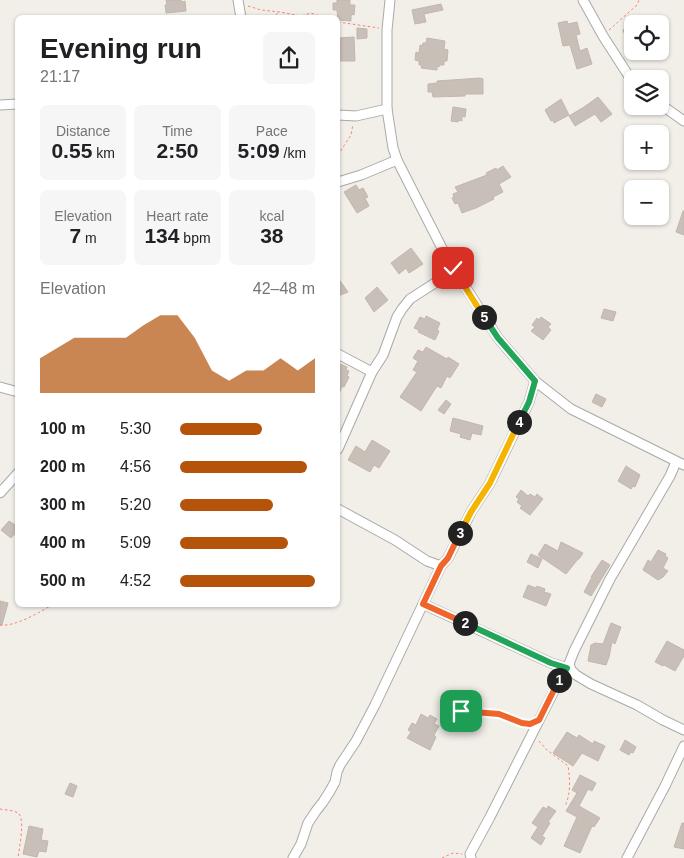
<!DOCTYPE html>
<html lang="en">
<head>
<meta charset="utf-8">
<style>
  :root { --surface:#fff; --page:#f6f6f6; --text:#202124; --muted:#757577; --accent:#b45309 }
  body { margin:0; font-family:Arial,sans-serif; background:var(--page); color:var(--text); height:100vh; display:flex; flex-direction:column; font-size:19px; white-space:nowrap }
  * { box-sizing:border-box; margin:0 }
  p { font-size:16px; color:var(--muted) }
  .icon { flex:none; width:28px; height:28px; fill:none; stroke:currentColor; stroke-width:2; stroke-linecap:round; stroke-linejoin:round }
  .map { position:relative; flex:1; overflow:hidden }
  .drawer { position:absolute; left:15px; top:15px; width:325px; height:592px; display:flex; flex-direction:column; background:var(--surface); border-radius:8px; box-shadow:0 1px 4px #0004 }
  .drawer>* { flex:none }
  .buttons { position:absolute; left:624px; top:15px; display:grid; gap:10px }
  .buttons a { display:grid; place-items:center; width:45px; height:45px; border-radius:8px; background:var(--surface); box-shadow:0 1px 4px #0004; font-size:25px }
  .pin { position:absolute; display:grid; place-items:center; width:42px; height:42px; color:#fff; margin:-21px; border-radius:10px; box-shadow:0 2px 8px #0006 }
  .km { position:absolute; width:25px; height:25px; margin:-12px; border-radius:50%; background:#222; color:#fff; font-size:14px; line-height:25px; text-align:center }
  .round { display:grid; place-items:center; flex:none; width:52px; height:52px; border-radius:8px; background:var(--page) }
  .overview { display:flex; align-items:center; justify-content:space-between; height:85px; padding:0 25px }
  h1 { font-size:28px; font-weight:600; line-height:38px }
  .stats { display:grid; grid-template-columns:repeat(3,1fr); gap:8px; height:85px; padding:5px 25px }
  .stats div { display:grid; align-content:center; border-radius:8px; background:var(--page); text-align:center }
  .stats b { font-size:21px; font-weight:600 }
  .stats small { font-size:14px; font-weight:400 }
  .stats p { font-size:14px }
  .chart { height:140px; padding:10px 25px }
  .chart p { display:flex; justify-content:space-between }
  .chart svg { width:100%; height:90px; margin-top:5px; fill:var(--accent); opacity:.7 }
  ul { padding:0 25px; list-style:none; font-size:16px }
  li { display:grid; grid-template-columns:80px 60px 1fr; align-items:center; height:38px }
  li i { height:12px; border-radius:6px; background:var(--accent) }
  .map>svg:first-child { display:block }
</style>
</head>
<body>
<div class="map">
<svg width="684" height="858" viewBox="0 0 684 858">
  <rect width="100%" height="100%" fill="#f2efe9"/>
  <g fill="#c7bfb8" stroke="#c4b6ab">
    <path d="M166,0H181L182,2L185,1L186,11L166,13L165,5H167Z"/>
    <path d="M337,0H350V5H355L354,15L351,14V21L338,20L337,10H333V3H337Z"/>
    <path d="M441,4L443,10L424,14L426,22L415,24L412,10Z"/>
    <path d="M567,21L568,24L577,22L580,34L576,35L580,51L587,48L592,64L577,69L570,45L563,46L558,23Z"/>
    <path d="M632,26V38L627,40L623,30Z"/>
    <path d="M357,28L367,29V38L357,39Z"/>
    <path d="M354,37L355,61H338V38Z"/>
    <path d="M427,38L445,41L444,49L448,50L447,61H444V65H440L439,67L437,66V70L421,68L422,65H419V61L415,60L416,52L419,53L420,45L422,46L423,43H426Z"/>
    <path d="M480,78L483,79V94H465V96L433,97L432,92H428V84L437,83V81Z"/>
    <path d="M598,97L612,114L601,122L595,114L575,126L569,116L584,107Z"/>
    <path d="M561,99L569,115L554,123L553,120L551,121L545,110Z"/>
    <path d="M453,107L466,109L465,117L462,116V121L459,120L458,122L451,121Z"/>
    <path d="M503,166L511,177L499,184L503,192L493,197L494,199L476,208L462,213L458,203L455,204L452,198L454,197L453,194L458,192L455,187L487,175L486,173L496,168L497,170Z"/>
    <path d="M356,185L359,190L363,188L368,197L365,198L369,206L357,213L344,192Z"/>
    <path d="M683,211H684V235L676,232Z"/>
    <path d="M411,248L423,264L409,273L406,268L399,274L391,263Z"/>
    <path d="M338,278L348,292L338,296Z"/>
    <path d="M377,287L388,300L374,312L365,298Z"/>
    <path d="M604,309L616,312L613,321L601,318Z"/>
    <path d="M426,316L440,323L437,330L439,331L435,340L418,332L419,330L414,328L420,317L425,319Z"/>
    <path d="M541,317L551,324L548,327L551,330L543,340L531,331L535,327L532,325L537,318L539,320Z"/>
    <path d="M426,347L447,359L448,357L459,364L450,378L447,376L441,388L437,386L421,411L400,397L417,372L413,370L418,361L413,358L418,350L423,352Z"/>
    <path d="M338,363L347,367L346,370L349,371L347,376L349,377L344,387L342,386L338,397Z"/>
    <path d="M596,394L606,399L602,407L592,402Z"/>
    <path d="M446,400L451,404L444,414L438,410Z"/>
    <path d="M453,418L483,426L481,435L472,433L470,440L460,437L461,434L450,431Z"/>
    <path d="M372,440L390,451L379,468L374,465L370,472L348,460L356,446L365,452Z"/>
    <path d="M626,466L640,475L635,487L633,486L631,489L618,481Z"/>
    <path d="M521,490L528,496L530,494L535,497L537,494L543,499L530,515L520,508L522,506L517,502L519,499L516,497Z"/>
    <path d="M9,521L18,527V530L11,538L1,530Z"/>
    <path d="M561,542L583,553L579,559H578L566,574L538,555L545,544L558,551Z"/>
    <path d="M658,550L666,554L665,556L668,558L663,568L668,571L663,577L658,580L643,570L648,560L651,562Z"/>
    <path d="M531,554L542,559L538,568L527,562Z"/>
    <path d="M602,560L610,565L591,596L584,592L592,577H591Z"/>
    <path d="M528,585L536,588L537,586L545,589L544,592L551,594L546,606L523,597Z"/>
    <path d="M0,601L8,603L2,625H0Z"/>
    <path d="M611,623L621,627L615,644L612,642L609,657L606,665L588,661L591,645L595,643L603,644Z"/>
    <path d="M667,641L684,650V656L675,671L664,665L663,666L655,662Z"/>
    <path d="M421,714L428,718L430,715L437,719L434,724L439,726L434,735L436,737L430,750L407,738L411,732L408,730L412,723L416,725Z"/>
    <path d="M567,732L577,738L579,735L593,744L594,741L605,746L598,761L582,753L573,766L553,753Z"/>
    <path d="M625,740L636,747L633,753L631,752L629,755L620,750Z"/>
    <path d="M580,775L596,783L592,791L588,789L579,806L600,818L594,827L592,826L580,853L564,846L577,817L566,811L577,793L572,790Z"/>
    <path d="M70,783L77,786L73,797L65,794Z"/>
    <path d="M548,806L556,811L548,822L550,823L542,836L545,838L541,845L531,838L538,827L532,823L543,807L547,809Z"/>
    <path d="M682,823H684V849L674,847Z"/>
    <path d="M29,826L43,829L41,840L48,841L46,852L39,851L37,857L23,854Z"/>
  </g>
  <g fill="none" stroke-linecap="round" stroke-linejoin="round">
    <g stroke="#a9a9a9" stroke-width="11">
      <g id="street">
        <path d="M238,0L241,18"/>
        <path d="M390,0L387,30V109L393,148L397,160L448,260L498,338L535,381L571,409L684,465"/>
        <path d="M583,0L603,36L632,81"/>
        <path d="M660,104L684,121"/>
        <path d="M0,105L18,104"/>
        <path d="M338,115L356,116L387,109"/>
        <path d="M338,182L361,175L397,160"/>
        <path d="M338,354L372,372"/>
        <path d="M0,387L18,392"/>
        <path d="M338,449L372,372L383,355L397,317L402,309L410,299L441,279L453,268"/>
        <path d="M0,493L18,473"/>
        <path d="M338,509L395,540L427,561L441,566"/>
        <path d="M423,604L551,663L567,668"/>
        <path d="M569,664L571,670L576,675L591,684L637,705L663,720L684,730"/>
        <path d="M293,858L301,844L308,823L316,811L323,802L330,791L335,782L337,772L340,765L356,741L375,705L441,566L448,558L471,512L490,483L529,402L535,381"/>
        <path d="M471,858L470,854L490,817L560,679L569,664L574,651L610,579L670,476L676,462"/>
        <path d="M627,858L665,786L684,746"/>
      </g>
    </g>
    <g stroke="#fa8072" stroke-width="1" stroke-dasharray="2.5 2.5" stroke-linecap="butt">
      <path d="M248,6L261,10L280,12L295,15L301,16L311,13L325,18"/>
      <path d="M272,18L279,12"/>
      <path d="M338,22L379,28"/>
      <path d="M609,30L637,5L639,0"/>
      <path d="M338,155L351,135L353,124"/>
      <path d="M0,625C15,627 40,612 52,605"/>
      <path d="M443,720L451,713L461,711L499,714L527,724"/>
      <path d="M539,741L547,750L568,766C570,779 571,794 565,806"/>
      <path d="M0,809C5,810 15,810 19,814C25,820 19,850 18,858"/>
      <path d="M442,858L453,853L462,854"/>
    </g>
    <use href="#street" stroke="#fff" stroke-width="9"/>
  </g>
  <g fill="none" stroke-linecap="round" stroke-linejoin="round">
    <g stroke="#fff" stroke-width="10">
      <path id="split-1" d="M461,711L499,714L522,723L530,724L539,720L559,680"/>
    </g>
    <g stroke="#fff" stroke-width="10">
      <path id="split-2" d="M465,623L551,663L567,668L559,680"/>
    </g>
    <g stroke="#fff" stroke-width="10">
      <path id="split-3" d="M460,533L448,558L441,566L423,604L465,623"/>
    </g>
    <g stroke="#fff" stroke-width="10">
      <path id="split-4" d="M460,533L471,512L490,483L519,422"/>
    </g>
    <g stroke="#fff" stroke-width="10">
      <path id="split-5" d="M484,317L498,338L535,381L529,402L519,422"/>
    </g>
    <g stroke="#fff" stroke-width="10">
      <path id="split-6" d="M453,268L484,317"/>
    </g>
    <use href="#split-1" stroke="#f0652b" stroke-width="6"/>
    <use href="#split-2" stroke="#22a559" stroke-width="6"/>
    <use href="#split-3" stroke="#f0652b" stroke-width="6"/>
    <use href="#split-4" stroke="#f5b400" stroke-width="6"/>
    <use href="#split-5" stroke="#22a559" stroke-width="6"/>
    <use href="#split-6" stroke="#f5b400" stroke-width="6"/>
  </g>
</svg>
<div class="buttons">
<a><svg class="icon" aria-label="locate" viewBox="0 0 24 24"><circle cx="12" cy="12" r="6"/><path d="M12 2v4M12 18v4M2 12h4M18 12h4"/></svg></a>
<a><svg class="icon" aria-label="layers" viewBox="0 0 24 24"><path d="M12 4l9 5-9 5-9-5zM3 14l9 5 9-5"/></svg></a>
<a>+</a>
<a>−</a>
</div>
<div class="pin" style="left:461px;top:711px;background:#1e9e55"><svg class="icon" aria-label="arrive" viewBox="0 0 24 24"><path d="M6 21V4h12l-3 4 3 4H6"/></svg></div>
<div class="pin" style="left:453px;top:268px;background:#d93025"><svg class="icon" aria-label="check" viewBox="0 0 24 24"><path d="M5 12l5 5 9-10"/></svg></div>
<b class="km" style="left:559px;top:680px">1</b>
<b class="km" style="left:465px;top:623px">2</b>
<b class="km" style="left:460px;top:533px">3</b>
<b class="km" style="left:519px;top:422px">4</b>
<b class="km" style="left:484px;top:317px">5</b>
<section class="drawer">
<div class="overview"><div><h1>Evening run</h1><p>21:17</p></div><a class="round"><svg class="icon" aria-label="share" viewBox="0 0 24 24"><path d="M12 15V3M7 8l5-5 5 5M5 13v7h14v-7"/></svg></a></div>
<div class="stats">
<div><p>Distance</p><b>0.55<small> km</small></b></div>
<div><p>Time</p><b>2:50</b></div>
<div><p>Pace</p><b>5:09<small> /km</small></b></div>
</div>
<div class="stats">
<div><p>Elevation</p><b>7<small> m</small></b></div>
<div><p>Heart rate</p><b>134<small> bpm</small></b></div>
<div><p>kcal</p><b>38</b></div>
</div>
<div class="chart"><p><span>Elevation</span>42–48 m</p>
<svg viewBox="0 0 160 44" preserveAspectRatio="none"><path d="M0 44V27L10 22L20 17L30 17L40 17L50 17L60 11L70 6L80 6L90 17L100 33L110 38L120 33L130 33L140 27L150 33L160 27V44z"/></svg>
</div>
<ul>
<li><b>100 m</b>5:30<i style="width:61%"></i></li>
<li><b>200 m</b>4:56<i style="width:94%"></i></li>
<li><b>300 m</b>5:20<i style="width:69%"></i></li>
<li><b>400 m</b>5:09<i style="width:80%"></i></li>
<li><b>500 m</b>4:52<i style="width:100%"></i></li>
</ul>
</section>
</div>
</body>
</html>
